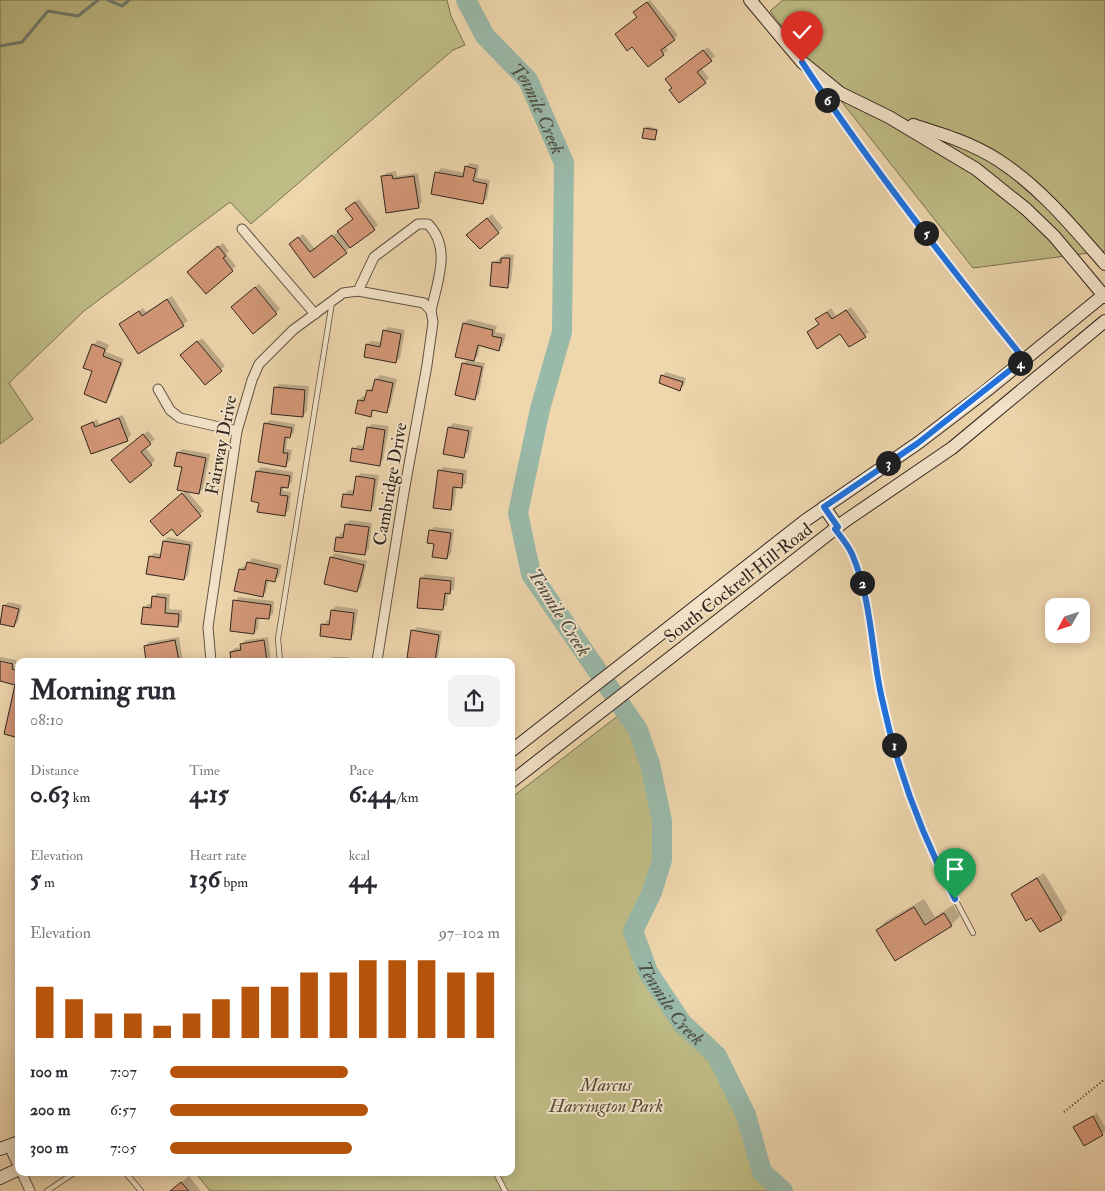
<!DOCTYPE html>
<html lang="en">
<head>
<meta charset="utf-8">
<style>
  :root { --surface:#fff; --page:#f2f2f3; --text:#2b2b33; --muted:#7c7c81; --accent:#b45309 }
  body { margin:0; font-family:"IM FELL Double Pica",serif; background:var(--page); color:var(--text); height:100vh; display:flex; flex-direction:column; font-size:19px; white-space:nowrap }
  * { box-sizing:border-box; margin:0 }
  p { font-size:16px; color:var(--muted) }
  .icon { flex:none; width:28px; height:28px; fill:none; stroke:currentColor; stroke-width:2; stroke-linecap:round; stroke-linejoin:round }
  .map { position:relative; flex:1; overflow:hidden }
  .details { position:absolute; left:15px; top:658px; width:500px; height:518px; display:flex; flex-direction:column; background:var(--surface); border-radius:10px; box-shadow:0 2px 12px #0003 }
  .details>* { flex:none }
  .needle { width:32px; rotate:230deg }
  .controls { position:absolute; left:1045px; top:598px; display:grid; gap:10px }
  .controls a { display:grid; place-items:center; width:45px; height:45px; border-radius:10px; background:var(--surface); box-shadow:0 2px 12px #0003; font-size:25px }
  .pin { position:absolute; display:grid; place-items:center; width:42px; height:42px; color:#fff; margin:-51px -21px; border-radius:50% 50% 50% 0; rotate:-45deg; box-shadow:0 0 5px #0007 }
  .pin .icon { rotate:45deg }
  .km { position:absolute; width:25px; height:25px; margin:-12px; border-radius:50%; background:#222; color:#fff; font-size:14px; line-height:25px; text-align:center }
  .round { display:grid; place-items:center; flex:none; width:52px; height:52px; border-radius:10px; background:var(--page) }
  .head { display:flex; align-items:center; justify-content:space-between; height:85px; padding:0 15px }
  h1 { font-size:28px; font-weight:700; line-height:38px }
  .figures { display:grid; grid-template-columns:repeat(3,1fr); gap:8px; height:85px; padding:5px 15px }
  .figures div { display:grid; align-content:center }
  .figures b { font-size:25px; font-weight:700 }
  .figures small { font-size:14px; font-weight:400 }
  .figures p { font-size:14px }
  .chart { height:140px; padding:10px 15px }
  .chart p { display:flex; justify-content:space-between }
  .chart svg { width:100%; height:90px; margin-top:5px; stroke:var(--accent); stroke-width:6 }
  ul { padding:0 15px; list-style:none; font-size:16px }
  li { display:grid; grid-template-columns:80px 60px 1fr; align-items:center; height:38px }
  li i { height:12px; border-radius:6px; background:var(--accent) }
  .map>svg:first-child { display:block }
</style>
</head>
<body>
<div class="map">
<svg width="1105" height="1191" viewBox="0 0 1105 1191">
  <rect width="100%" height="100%" fill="#eed6ad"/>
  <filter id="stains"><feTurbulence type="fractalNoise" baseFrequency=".004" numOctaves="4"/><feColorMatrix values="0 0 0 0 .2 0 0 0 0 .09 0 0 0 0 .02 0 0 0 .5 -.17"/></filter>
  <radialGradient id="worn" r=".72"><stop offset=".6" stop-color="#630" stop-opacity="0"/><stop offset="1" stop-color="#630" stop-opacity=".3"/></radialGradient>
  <g fill="#bfbc85" stroke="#787152">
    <path d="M0,0H447L451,16L465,45L453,50L251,224L230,202L84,311L9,383L33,419L0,444Z"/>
    <path d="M783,0H1105V251L973,268L770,11Z"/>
    <path d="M619,715L633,737L657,821L658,857L647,887L627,930L642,974L675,1030L711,1061L738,1119L758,1175L776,1191H210L194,1171H511V798Z"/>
  </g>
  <g fill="#0003">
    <path d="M650,0L678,35L665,46L668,50L648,65L633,45L639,8Z"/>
    <path d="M708,47L715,56L701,68L709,78L705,82L674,88L671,75Z"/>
    <path d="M647,126L658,129L654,139L643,137Z"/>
    <path d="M470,163L479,165L477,178L490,180L487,199L482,203L437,173L441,168L465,173L466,167Z"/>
    <path d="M396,171L397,176L418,173L422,202L418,207L382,177L386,173Z"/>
    <path d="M359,199L378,225L315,276L295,240L303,234L315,249L355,219L351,205Z"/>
    <path d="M492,214L503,228L480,247L472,231Z"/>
    <path d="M223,243L229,251L226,254L236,266L206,292L193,268Z"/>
    <path d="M506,254L514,255L511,282L507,286L493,263Z"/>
    <path d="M259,284L280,309L253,332L237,303Z"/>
    <path d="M172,296L188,321L139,352L120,324L143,308L146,312Z"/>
    <path d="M851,307L869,332L849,346L841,332H808L820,323L817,319L831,308L836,316Z"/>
    <path d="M469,319L497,326L495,332L506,334L503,345L499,349L480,345L478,356L473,361L485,363L479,394L475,398L463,364L468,359L457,356L464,323Z"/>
    <path d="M388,327L405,330L400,358L396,362L367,345L371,341L382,342L384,331Z"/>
    <path d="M202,338L225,366L205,384L186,351Z"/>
    <path d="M98,340L109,345L106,352L124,359L110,397L106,401L94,370L93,345Z"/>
    <path d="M666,372L686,378L684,385L680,389L662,376Z"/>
    <path d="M380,375L397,379L390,407L386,412L375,409L370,415L359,400L363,396L366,397L368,390L374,387L376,379Z"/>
    <path d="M279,384L309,386L307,411L303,416L275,388Z"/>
    <path d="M123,415L131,435L127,440L82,427L97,419L99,424Z"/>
    <path d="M270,420L295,424L294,433L288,437L286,449L292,450L290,461L286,465L265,424Z"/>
    <path d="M453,423L473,427L468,452L463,456L449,428Z"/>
    <path d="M372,424L389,426L383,460L379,464L354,449L358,445L365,446L368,428Z"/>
    <path d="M148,431L155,439L145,447L155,460L151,464L116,456Z"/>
    <path d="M182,449L210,454L203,489L199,493L187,491L204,511L177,534L172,527L155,517L187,490L183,466L178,453Z"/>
    <path d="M261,467L293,472L292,482L288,486H284L283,491L291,492L289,510L285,514L260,501L257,471Z"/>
    <path d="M443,467L467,470L466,483L461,487L457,486L454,505L450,509L439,471Z"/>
    <path d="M361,473L379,475L374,506L370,510L345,494L349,490L355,491L357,477Z"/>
    <path d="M350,520L372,523L369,549L365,554L337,538L341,533L345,534L346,524Z"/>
    <path d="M434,527L454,529L451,554L447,558L435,543L430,531Z"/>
    <path d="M168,537L193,542L188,575L184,579L150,557L154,553L162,554L164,541Z"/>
    <path d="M335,553L367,561L361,587L357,591L331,557Z"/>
    <path d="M252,558L282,565L279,576L275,580L269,579L266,592L262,596L240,570L244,566H247Z"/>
    <path d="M425,574L455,577L454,589L448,593L447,605L442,609L421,578Z"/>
    <path d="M157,593L170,594L169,609L182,610V621L178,625L144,608L148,604H153V597Z"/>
    <path d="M239,597L274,601L273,614L268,618L259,617L258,629L254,633L235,601Z"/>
    <path d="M8,602L22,605L18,622L14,626L0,622L4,606Z"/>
    <path d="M336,606L358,609L354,634L350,639L323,625L327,620L331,621L332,610Z"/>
    <path d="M417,627L442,631L438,657L434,661H415L417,659L413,631Z"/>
    <path d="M179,637L183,661H148L145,646L149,642Z"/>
    <path d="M268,637L271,661H232L231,652L235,648L242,647L241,644L246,640Z"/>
    <path d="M0,657L16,660V664L0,660Z"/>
    <path d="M332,657H349V661H328Z"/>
    <path d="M0,663L19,667V737L17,684L0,680Z"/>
    <path d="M1044,873L1067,912L1061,919L1031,916L1012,894L1019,888Z"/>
    <path d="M924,899L935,917L953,905L960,916L951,925L877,930L886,921Z"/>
    <path d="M1097,1113L1105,1127V1131L1084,1144L1075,1128Z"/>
    <path d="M189,1176L201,1191H170Z"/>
  </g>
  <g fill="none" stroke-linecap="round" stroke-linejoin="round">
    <g stroke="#6f7e72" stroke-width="3">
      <path d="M108,0L122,6L129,0"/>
      <path d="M0,46L22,42L48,11L78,16L98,0"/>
    </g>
    <path stroke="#99b9a9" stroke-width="20" id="s1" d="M466,0L485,36L528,80L564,163L562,332L540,409L518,513L531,574L638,730L650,764L662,821V860L652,892L633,931L648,972L682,1023L717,1056L746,1115L762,1172L783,1191"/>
  </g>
  <g fill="#d39777" stroke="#31261f">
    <path d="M647,2L675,40L661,50L664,55L648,67L632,47L627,51L615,34L637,17L633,12Z"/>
    <path d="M703,50L712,61L697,72L706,83L679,103L669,90L672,88L665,79Z"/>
    <path d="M644,128L657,130L655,140L642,138Z"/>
    <path d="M465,166L476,169L473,181L487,184L483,204L431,194L435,172L463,177Z"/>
    <path d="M392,175L393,179L414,176L419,208L386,213L381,176Z"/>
    <path d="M355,202L375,230L350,248L337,231L353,219L345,209Z"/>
    <path d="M487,218L499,233L480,249L466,235Z"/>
    <path d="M332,235L347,253L314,278L289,244L298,237L310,252Z"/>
    <path d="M218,246L226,256L223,258L233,271L206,294L187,272Z"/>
    <path d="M501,258H510L508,288L490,286L492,262L501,263Z"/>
    <path d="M255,287L277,314L253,334L231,307Z"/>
    <path d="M167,299L184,326L138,354L119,324L139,311L142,316Z"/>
    <path d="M846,310L866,337L849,347L840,334L817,349L807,332L819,324L815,319L827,312L832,319Z"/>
    <path d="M463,323L493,330L492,336L502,338L499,351L478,345L474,361L455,357Z"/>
    <path d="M383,330L401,334L396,363L364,357L366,344L380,347Z"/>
    <path d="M197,341L222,371L205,385L180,355Z"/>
    <path d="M92,344L105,349L103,356L121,363L106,403L84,394L92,371L83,368Z"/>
    <path d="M462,363L482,367L475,400L455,395Z"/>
    <path d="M661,375L683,382L680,391L659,383Z"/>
    <path d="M375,379L393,383L387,413L372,410L371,417L355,413L358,400L364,401L367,390L372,391Z"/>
    <path d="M274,387L305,390L303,417L271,414Z"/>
    <path d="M119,418L128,441L91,454L81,427L93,422L95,427Z"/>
    <path d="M264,423L292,428L290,438L285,437L283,453H288L286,467L258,462Z"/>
    <path d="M367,427L385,430L380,466L350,461L352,448L363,450Z"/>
    <path d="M448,427L469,431L464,458L443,454Z"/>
    <path d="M143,434L151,444L141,452L152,465L130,483L111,460Z"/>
    <path d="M177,452L206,458L199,494L177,490L182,467L174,466Z"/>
    <path d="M438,470L463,474L462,488L453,487L451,510L433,508Z"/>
    <path d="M256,471L290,476L288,488L281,487L280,495L288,496L285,516L257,512L259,503L251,501Z"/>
    <path d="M356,476L375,479L371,511L341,507L343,494L353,495Z"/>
    <path d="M182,493L201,516L177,536L172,529L163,536L150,521Z"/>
    <path d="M345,524L369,527L365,555L334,551L336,537L343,538Z"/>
    <path d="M429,530L451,533L447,559L432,557L434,544L427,543Z"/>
    <path d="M163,541L190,545L184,580L146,574L149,556L160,558Z"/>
    <path d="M330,557L364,565L357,592L324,584Z"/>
    <path d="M247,562L278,569L275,582L266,580L263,597L234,591L239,569L245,570Z"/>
    <path d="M420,578L451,581L450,594L445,593L443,610L417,608Z"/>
    <path d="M152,596L166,598L165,613L179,614L178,627L141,624L143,607L151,608Z"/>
    <path d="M233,600L271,605L269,619L256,618L254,634L230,631Z"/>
    <path d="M3,605L19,609L14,627L0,624Z"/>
    <path d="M331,610L354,613L351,640L320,636L321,624L329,625Z"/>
    <path d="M411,630L439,635L435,661L407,658Z"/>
    <path d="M175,640L179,661H146L144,646Z"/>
    <path d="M264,640L267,661H231L230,652L241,650L240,644Z"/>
    <path d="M0,661L13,664L12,669L19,671V738L4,734L15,685L0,681Z"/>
    <path d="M1037,878L1062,920L1040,932L1031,918L1026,921L1011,894Z"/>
    <path d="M914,907L925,925L944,913L952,926L895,961L876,930Z"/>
    <path d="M1093,1116L1103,1135L1084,1146L1073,1127Z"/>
    <path d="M181,1182L189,1191H170Z"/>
  </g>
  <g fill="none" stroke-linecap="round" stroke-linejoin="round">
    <g stroke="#605242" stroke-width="6">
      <g id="service">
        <path d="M836,530L851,552L863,585L882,699L900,768L937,865L973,933"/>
        <path d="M280,661L278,639L332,302"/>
        <path d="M124,1171L141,1191"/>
        <path d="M495,1171L505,1191"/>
        <path d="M47,1191L77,1171"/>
      </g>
    </g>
    <g stroke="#605242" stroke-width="11">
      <g id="minor">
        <path d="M242,229L315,314"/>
        <path d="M358,291L374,257L418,224H428C452,248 437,282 431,311"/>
        <path d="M158,389L170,410L180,418L237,431"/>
        <path d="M211,661L208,627L237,431L252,380L259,364L293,330L343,293L358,291L424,303L431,311L433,322L427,365L404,492L377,661"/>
        <path d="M9,1146L19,1168"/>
        <path d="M21,1171L30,1191"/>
      </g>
    </g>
    <g stroke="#31261f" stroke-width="14">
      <g id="secondary">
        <path d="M750,0L802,62L840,93L889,117L976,169L1026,209L1054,236L1105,297"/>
        <path d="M913,125C942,134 972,143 998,160C1040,187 1072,226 1105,264"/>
        <path d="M824,507L838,527"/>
        <path d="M511,751L806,520L918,443L986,391L1105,294"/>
        <path d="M511,782L845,521L952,448L1105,321"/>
        <path d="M0,1149L19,1142"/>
        <path d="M0,1178L19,1169"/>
      </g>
    </g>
    <g stroke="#31261f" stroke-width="2" stroke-dasharray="1 2.5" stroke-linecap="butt">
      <path d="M825,97L980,305L1017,350"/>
      <path d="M1064,1112L1105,1079"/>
    </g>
    <use href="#service" stroke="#f4e4ca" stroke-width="4.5"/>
    <use href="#minor" stroke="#f4e4ca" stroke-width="9"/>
    <use href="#secondary" stroke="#f4e4ca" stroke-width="12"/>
  </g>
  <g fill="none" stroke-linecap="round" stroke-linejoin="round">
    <g stroke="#fff" stroke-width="10">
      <path id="route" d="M802,62C870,165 947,264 1024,359L918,443L824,507L838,527L835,529C841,537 848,545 852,554C872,600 871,651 882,699C897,769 922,836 955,899"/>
    </g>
    <use href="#route" stroke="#1a73e8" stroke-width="6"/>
  </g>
  <g text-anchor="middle" stroke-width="4" stroke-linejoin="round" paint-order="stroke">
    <g font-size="18" fill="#31261f" stroke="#f4e4ca">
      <text transform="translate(221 445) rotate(-79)" y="6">Fairway Drive</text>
      <text transform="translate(390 484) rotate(-80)" y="6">Cambridge Drive</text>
      <text transform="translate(738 583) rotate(-38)" y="6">South Cockrell Hill Road</text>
    </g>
    <g font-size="18" font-style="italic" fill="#544c38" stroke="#f4e4ca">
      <text x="606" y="1091">Marcus<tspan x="606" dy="21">Harrington Park</tspan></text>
    </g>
    <g font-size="19" font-style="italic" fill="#4b4b42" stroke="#f4e4ca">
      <text dy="7" stroke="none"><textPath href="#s1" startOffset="132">Tenmile Creek</textPath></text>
      <text transform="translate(560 612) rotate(58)" y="7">Tenmile Creek</text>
      <text dy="7" stroke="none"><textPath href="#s1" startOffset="1092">Tenmile Creek</textPath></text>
    </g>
  </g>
  <rect width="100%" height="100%" filter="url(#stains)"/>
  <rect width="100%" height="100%" fill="url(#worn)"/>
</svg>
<div class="controls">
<a><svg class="needle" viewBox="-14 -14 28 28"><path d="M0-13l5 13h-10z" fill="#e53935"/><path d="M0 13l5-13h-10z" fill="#7c7c81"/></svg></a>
</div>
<div class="pin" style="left:955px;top:899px;background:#1e9e55"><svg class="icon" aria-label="arrive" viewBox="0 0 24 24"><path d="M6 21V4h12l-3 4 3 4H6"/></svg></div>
<div class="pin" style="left:802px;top:62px;background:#d93025"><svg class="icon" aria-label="check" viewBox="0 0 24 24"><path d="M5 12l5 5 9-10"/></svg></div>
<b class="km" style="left:894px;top:745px">1</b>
<b class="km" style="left:862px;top:583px">2</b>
<b class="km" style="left:888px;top:463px">3</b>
<b class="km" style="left:1020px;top:363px">4</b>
<b class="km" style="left:926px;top:233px">5</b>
<b class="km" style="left:827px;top:100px">6</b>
<section class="details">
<div class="head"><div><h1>Morning run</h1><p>08:10</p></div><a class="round"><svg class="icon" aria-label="share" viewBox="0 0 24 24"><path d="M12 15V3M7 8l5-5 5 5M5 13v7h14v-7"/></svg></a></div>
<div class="figures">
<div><p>Distance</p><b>0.63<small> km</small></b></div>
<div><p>Time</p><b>4:15</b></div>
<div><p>Pace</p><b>6:44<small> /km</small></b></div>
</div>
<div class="figures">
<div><p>Elevation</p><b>5<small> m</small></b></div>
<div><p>Heart rate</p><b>136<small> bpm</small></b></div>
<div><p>kcal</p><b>44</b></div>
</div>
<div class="chart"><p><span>Elevation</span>97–102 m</p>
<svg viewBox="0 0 160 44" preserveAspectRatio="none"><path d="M5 44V19M15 44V25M25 44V32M35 44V32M45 44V38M55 44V32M65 44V25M75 44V19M85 44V19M95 44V12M105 44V12M115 44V6M125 44V6M135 44V6M145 44V12M155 44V12"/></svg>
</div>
<ul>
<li><b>100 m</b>7:07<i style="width:54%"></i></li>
<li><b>200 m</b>6:57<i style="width:60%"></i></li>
<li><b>300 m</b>7:05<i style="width:55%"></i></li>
</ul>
</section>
</div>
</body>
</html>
